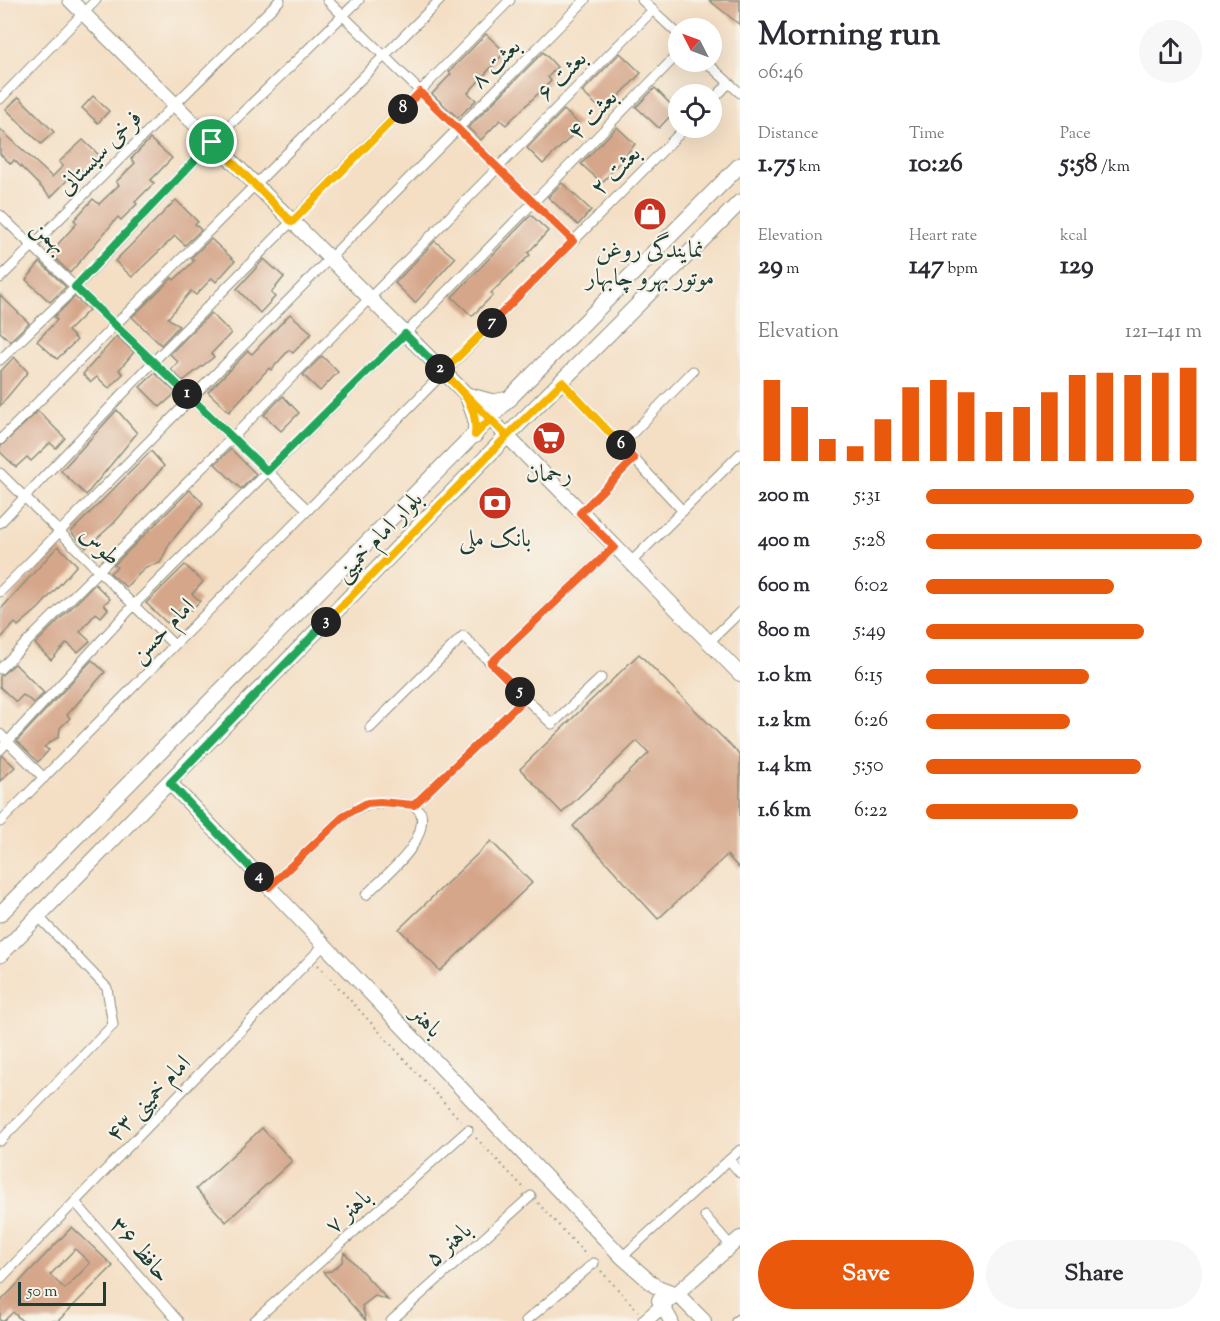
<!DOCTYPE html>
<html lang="en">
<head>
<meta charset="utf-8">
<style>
  :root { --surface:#fff; --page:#f7f7f7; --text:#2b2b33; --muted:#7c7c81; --accent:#ea580c }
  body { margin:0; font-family:"Sorts Mill Goudy",Amiri,serif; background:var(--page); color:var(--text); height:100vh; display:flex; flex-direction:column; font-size:22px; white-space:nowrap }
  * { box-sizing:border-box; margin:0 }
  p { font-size:20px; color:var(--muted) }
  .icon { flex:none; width:33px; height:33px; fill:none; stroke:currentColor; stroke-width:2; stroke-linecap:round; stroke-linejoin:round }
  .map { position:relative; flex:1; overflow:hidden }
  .side { display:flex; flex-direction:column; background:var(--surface); width:480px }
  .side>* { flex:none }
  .needle { width:39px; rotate:312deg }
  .tools { position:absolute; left:668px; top:18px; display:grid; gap:12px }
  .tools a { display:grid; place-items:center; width:54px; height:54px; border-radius:50%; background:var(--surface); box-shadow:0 6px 24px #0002; font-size:30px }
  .scale { position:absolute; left:18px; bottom:15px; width:88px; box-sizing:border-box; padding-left:6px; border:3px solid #1f3d34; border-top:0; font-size:16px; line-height:21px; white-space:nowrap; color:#1f3d34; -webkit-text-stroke:4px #f7f3e8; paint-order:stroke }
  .pin { position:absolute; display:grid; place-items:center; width:51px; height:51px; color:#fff; margin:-26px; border:3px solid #fff; border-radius:50%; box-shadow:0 2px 6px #0007 }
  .km { position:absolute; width:30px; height:30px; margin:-15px; border-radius:50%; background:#222; color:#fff; font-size:16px; line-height:30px; text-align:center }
  .round { display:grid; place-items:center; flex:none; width:63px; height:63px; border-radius:32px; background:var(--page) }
  .overview { display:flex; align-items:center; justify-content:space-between; height:102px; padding:0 18px }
  h1 { font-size:33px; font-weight:800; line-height:45px }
  .metrics { display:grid; grid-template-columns:repeat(3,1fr); gap:9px; height:102px; padding:6px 18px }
  .metrics div { display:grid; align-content:center }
  .metrics b { font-size:26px; font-weight:800 }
  .metrics small { font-size:16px; font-weight:400 }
  .metrics p { font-size:16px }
  .chart { height:168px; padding:12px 18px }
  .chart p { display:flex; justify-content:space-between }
  .chart svg { width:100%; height:108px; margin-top:6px; stroke:var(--accent); stroke-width:6 }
  .cta { display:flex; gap:12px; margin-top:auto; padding:12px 18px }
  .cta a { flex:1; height:69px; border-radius:36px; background:var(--accent); color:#fff; font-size:24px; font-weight:800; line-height:69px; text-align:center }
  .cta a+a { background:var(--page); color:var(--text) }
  ul { padding:0 18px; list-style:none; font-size:20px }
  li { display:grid; grid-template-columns:96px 72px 1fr; align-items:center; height:45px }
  li i { height:15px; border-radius:8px; background:var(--accent) }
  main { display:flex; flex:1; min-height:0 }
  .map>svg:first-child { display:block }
</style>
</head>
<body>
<main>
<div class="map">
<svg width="740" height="1321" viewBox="0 0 740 1321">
  <rect width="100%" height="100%" fill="#f7f3e8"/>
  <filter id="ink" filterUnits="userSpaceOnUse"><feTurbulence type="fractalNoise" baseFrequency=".0167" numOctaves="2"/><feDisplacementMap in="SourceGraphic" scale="12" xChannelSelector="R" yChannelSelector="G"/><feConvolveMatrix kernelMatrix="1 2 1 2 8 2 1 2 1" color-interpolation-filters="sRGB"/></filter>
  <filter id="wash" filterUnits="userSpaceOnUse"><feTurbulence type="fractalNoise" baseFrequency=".008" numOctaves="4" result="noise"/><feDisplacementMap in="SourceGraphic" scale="24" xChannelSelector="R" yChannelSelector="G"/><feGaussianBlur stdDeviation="1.35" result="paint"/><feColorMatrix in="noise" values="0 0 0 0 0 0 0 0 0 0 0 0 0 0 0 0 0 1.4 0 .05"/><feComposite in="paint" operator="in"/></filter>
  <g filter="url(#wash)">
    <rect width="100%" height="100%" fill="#f4dfc5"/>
    <g id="blocks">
      <g fill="#d5a68a" fill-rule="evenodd">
        <path d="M709,0H740V25Z"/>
        <path d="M486,34L505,52L468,93L476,100L458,118L432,94L451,74L449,72Z"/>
        <path d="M543,52L557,67L548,77L551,81L506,125L500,120L481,140L468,128Z"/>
        <path d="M620,53L641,73L604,112L582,92Z"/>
        <path d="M655,88L676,110L659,128L636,107Z"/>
        <path d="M93,96L109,111L98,123L82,108Z"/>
        <path d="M19,97L54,132L41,144L6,109Z"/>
        <path d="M564,110L579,124L572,130L575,133L543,164L527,148Z"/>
        <path d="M617,127L635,144L602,183L581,164Z"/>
        <path d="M0,129L52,177L63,166L59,162L83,140L101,157L84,174L79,168L51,197L14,160L11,164L0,154Z"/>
        <path d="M150,139L172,158L151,180L154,183L135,202L137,204L121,220L118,217L70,273L50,253L77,223L74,220L93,199L99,204L119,185L116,182L135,163L131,159Z"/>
        <path d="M562,183L591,210L578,225L548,197Z"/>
        <path d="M176,200L198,222L195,224L201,230L185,245L175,236L132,277L115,261Z"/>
        <path d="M531,215L548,231L528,253L530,255L491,293L493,295L472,316L452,297Z"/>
        <path d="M211,239L235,261L216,282L212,278L196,295L191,291L168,318L179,326L161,345L132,317L172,278L174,280L194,261L191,258Z"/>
        <path d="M435,241L455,258L415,303L395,283Z"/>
        <path d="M264,259L284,277L271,293L275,297L260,313L237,289Z"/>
        <path d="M40,262L66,287L50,302L26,280Z"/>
        <path d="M0,295L29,323L10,341L0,332Z"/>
        <path d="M75,297L89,310L68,331L77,340L57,359L37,341L57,320L54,317Z"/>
        <path d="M211,313L231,333L211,354L214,357L183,381L171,370L178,362L170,354Z"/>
        <path d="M290,314L312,333L293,353L289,350L271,370L269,368L229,412L208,392L248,351L252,354Z"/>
        <path d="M117,336L134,352L119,370L123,374L109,388L97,377L91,382L83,374Z"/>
        <path d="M322,356L338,372L320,391L303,375Z"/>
        <path d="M14,357L28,372L0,406V372Z"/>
        <path d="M155,373L176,393L160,407L140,387Z"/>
        <path d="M283,396L299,413L281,431L264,415Z"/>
        <path d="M117,410L137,433L86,495L61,471Z"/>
        <path d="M38,411L65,438L56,448L50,443L31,461L27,457L16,467L0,452V447Z"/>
        <path d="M231,449L256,474L241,489L215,464Z"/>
        <path d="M151,451L164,466L114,523L86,548L71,532Z"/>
        <path d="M190,490L203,503L170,543L160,563L146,567L126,587L110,573L117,567L114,565Z"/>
        <path d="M58,546L77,565L39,608L18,626L15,623L0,639V610Z"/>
        <path d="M185,565L203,582L192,594L200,601L191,610L184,604L167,623L146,603Z"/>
        <path d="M95,584L110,599L104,604L108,609L101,617L96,613L80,632L90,641L78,652L67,643L51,660L35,644Z"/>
        <path d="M639,654L740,755V869L727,855L658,919L573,826L649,753L637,741L562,813L520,769Z"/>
        <path d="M92,660L105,672L67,715L70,718L60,728L59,736L44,747L49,750L38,762L17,741Z"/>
        <path d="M15,664L44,693L34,703L23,695L16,702L0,687V676Z"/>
        <path d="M3,756L15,767L0,781V757Z"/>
        <path d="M491,841L532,883L440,971L399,929Z"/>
        <path d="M262,1128L292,1161L226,1222L196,1189Z"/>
        <path d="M72,1227L113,1266L58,1321H22L13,1312L4,1321H0V1302ZM75,1249L90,1263L65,1289L50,1275Z"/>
        <path d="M344,1252L388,1300L375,1296L362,1306L366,1321L323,1272L331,1271L342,1262Z"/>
      </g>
    </g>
  </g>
  <g filter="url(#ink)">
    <use href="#blocks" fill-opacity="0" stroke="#8a8e7c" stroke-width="1.5"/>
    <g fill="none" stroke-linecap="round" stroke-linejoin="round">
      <g stroke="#8a8e7c" stroke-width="11">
        <g id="street">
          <path d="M327,0L573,241"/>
          <path d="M642,0L678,34"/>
          <path d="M706,62L740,93"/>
          <path d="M0,99L96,0"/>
          <path d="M711,102L729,83"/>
          <path d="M0,215L308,510"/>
          <path d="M0,278L280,0"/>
          <path d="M0,360L76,287L212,142L359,0"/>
          <path d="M562,382L683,511"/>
          <path d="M0,440L440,0"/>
          <path d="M621,445L693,371"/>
          <path d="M0,473L174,645"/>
          <path d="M580,513L634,459"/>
          <path d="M0,523L153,362L510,0"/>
          <path d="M630,563L740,454"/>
          <path d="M0,592L585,0"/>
          <path d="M709,642L740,612"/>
          <path d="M0,669L232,438L653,10"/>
          <path d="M525,698L552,724L601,678"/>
          <path d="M370,728L463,636L491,663"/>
          <path d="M0,734L44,778"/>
          <path d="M0,750L134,605L405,334L678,54"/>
          <path d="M0,822L685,128"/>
          <path d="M269,887L346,814C371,800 386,802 414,805L525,698L491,663L614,547"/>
          <path d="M366,895C386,874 427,845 421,813L414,805"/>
          <path d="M0,1141L113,1025L107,988L38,916"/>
          <path d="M729,1160L740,1173"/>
          <path d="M75,1202L178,1321"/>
          <path d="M705,1216L731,1246"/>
          <path d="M622,1257L740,1150"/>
          <path d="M0,1279L324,945"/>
          <path d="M254,1321L468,1130"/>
          <path d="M391,1321L531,1196"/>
          <path d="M526,1321L594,1263"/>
          <path d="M736,1321L740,1318"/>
        </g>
      </g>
      <g stroke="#8a8e7c" stroke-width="16">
        <g id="secondary">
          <path d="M70,0L467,395L740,674"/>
          <path d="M170,783L622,1257L655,1286L677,1294L704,1321"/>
          <path d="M659,1300L671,1321"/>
          <path d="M645,1321L740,1238"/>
        </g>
      </g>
      <g stroke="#8a8e7c" stroke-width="17">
        <g id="primary">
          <path d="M467,395L493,402L510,399"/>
          <path d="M467,395L476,420L475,435"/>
          <path d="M0,914L740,165"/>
          <path d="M0,955L507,436L740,202"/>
        </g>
      </g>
      <g stroke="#8a8e7c" stroke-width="2" stroke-dasharray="1.5 4.5" stroke-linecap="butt">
        <path d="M318,965L462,1122"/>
        <path d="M476,1138L524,1188"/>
        <path d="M538,1203L587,1256"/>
        <path d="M601,1271L638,1311"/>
      </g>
      <use href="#street" stroke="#fff" stroke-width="9"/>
      <use href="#secondary" stroke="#fff" stroke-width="14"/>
      <use href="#primary" stroke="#fff" stroke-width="15"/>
    </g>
  </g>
  <g fill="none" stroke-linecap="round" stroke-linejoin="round" filter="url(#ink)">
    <g stroke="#fff" stroke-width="12">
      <path id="split-1" d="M187,394L75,287L212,142"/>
    </g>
    <g stroke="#fff" stroke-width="12">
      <path id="split-2" d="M187,394L267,471L405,334L440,369"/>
    </g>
    <g stroke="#fff" stroke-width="12">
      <path id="split-3" d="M326,622L507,436L440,369"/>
    </g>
    <g stroke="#fff" stroke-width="12">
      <path id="split-4" d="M259,877L170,783L326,622"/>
    </g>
    <g stroke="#fff" stroke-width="12">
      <path id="split-5" d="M259,877L269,887L346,814L356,809L367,803L380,802L414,805L525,698L520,692"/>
    </g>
    <g stroke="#fff" stroke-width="12">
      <path id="split-6" d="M520,692L491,663L614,547L580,513L634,459L621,445"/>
    </g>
    <g stroke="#fff" stroke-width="12">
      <path id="split-7" d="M492,323L443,372C464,392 478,406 475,435L490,419L507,436L562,382L621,445"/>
    </g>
    <g stroke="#fff" stroke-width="12">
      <path id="split-8" d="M403,109L420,92L573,241L492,323"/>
    </g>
    <g stroke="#fff" stroke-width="12">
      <path id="split-9" d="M212,142L292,222L403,109"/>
    </g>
    <use href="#split-1" stroke="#22a559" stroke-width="8"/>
    <use href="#split-2" stroke="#22a559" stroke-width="8"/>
    <use href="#split-3" stroke="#f5b400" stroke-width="8"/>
    <use href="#split-4" stroke="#22a559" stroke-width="8"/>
    <use href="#split-5" stroke="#f0652b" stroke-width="8"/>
    <use href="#split-6" stroke="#f0652b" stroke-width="8"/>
    <use href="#split-7" stroke="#f5b400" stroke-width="8"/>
    <use href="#split-8" stroke="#f0652b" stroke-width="8"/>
    <use href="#split-9" stroke="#f5b400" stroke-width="8"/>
  </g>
  <defs>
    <g id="shop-disc" transform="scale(1.725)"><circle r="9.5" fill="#c8321e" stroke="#f7f3e8"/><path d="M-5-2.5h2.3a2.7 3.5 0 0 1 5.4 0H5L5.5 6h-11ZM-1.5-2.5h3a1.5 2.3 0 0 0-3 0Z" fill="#fff"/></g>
    <g id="supermarket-disc" transform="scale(1.725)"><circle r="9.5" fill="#c8321e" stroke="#f7f3e8"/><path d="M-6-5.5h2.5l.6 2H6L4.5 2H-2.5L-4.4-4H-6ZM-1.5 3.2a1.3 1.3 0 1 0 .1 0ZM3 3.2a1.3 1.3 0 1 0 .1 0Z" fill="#fff"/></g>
    <g id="bank-disc" transform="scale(1.725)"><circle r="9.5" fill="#c8321e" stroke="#f7f3e8"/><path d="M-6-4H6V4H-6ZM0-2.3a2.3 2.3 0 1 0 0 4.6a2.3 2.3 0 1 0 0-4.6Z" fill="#fff"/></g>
  </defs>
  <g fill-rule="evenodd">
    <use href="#shop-disc" x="650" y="214"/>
    <use href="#supermarket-disc" x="549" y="438"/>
    <use href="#bank-disc" x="495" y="503"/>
  </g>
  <g text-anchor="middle" stroke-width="4.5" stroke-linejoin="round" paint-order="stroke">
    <g font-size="24" fill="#1f3d34" stroke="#f7f3e8">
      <text transform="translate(495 63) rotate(-45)" y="8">بعثت ۸</text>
      <text transform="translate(561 75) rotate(-45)" y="8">بعثت ۶</text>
      <text transform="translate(592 114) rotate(-46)" y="8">بعثت ۴</text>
      <text transform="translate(99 152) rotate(-45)" y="8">فرخی سیستانی</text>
      <text transform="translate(615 170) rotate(-45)" y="8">بعثت ۲</text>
      <text transform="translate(50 236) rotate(44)" y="8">بهمن</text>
      <text transform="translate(378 536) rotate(-46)" y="8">بلوار امام خمینی</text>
      <text transform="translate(101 545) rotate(44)" y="8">طوس</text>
      <text transform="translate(162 630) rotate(-45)" y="8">امام حسن</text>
      <text transform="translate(427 1021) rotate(46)" y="8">باهنر</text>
      <text transform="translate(148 1098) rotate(-46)" y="8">امام خمینی ۴۳</text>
      <text transform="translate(348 1211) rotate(-42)" y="8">باهنر ۷</text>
      <text transform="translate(448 1244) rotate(-42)" y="8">باهنر ۵</text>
      <text transform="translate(141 1249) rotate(49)" y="8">حافظ ۳۶</text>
    </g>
    <g font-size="24" fill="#1f3d34" stroke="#f7f3e8">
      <text x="650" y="257">نمایندگی روغن<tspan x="650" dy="28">موتور بهرو چابهار</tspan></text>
      <text x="549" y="481">رحمان</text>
      <text x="495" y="546">بانک ملی</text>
    </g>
  </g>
</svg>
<div class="tools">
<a><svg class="needle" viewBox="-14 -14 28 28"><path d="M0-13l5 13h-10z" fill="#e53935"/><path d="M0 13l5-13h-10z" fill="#7c7c81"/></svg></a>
<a><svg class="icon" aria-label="locate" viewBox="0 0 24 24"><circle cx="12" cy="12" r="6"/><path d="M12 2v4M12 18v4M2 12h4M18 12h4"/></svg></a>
</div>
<div class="scale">50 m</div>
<div class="pin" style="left:212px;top:142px;background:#1e9e55"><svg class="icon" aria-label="arrive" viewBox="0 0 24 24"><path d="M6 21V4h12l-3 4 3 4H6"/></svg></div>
<b class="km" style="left:187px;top:394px">1</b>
<b class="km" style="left:440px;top:369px">2</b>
<b class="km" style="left:326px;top:622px">3</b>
<b class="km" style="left:259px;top:877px">4</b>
<b class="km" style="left:520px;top:692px">5</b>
<b class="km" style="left:621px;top:445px">6</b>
<b class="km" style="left:492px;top:323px">7</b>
<b class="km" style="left:403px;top:109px">8</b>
</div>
<section class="side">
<div class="overview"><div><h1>Morning run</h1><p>06:46</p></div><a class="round"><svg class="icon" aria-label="share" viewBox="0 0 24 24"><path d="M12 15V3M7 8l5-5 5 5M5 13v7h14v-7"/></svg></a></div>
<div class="metrics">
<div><p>Distance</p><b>1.75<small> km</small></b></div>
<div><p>Time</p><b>10:26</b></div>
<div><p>Pace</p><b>5:58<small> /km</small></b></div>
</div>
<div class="metrics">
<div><p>Elevation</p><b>29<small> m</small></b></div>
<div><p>Heart rate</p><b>147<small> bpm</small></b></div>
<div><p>kcal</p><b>129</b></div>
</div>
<div class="chart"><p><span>Elevation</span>121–141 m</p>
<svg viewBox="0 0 160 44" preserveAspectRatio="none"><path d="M5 44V11M15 44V22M25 44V35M35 44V38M45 44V27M55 44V14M65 44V11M75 44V16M85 44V24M95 44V22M105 44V16M115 44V9M125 44V8M135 44V9M145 44V8M155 44V6"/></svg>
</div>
<ul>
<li><b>200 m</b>5:31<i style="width:97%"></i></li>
<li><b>400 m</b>5:28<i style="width:100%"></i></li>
<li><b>600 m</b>6:02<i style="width:68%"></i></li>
<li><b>800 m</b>5:49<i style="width:79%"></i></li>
<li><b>1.0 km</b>6:15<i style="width:59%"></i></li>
<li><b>1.2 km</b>6:26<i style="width:52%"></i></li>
<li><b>1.4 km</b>5:50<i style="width:78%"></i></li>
<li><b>1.6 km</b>6:22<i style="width:55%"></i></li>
</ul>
<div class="cta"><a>Save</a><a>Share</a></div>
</section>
</main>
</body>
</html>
